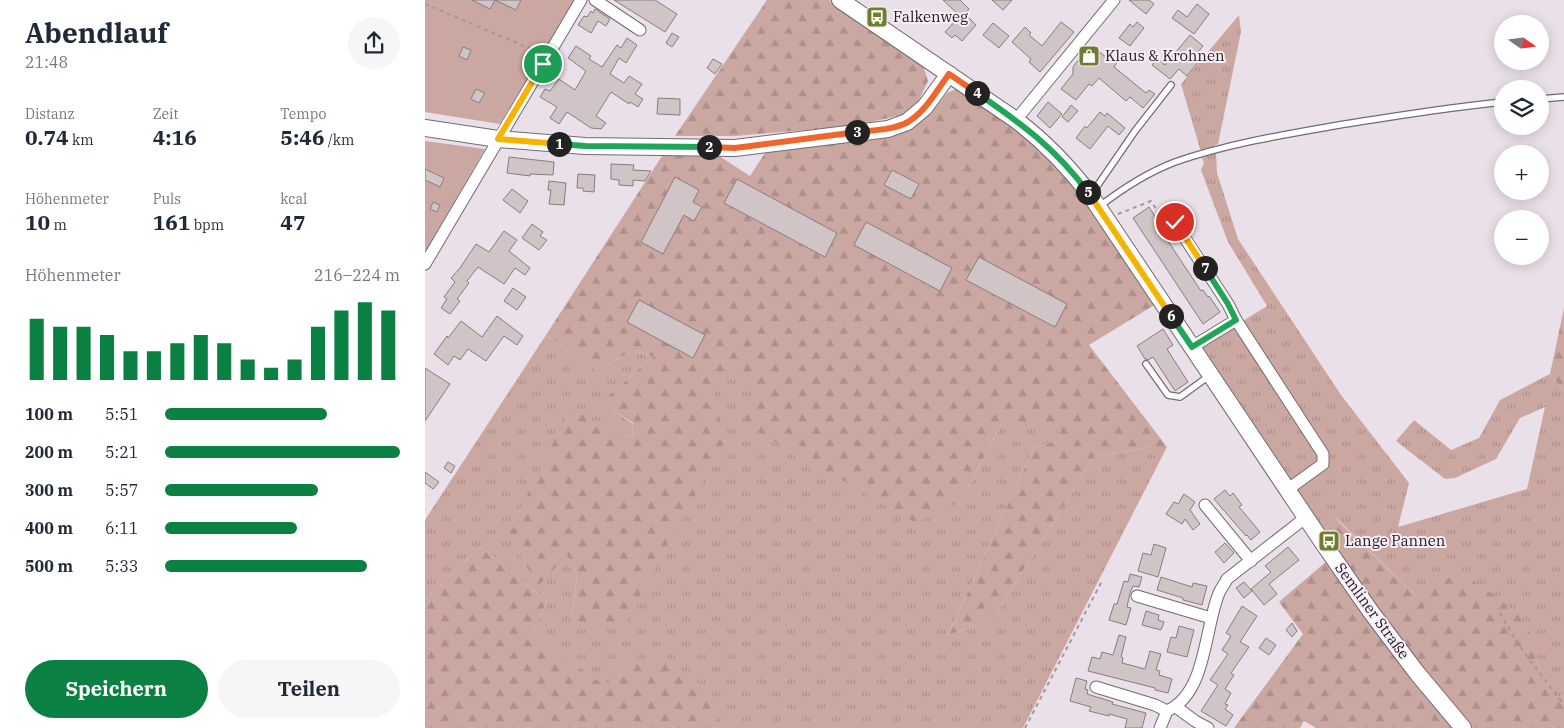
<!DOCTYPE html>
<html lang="de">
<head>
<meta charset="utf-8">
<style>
  :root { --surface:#fff; --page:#f6f6f7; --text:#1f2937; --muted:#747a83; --accent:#0b8043 }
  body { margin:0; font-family:"IBM Plex Serif",serif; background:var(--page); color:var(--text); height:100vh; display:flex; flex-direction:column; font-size:19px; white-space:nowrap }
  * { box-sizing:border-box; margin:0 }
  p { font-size:16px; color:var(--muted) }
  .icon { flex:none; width:28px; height:28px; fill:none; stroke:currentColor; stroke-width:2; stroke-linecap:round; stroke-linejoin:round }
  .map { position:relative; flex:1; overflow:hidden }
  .details { display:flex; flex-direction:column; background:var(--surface); width:425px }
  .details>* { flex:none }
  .needle { width:32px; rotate:104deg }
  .fabs { position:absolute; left:1069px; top:15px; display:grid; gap:10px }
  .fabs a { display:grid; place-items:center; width:55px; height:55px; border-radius:50%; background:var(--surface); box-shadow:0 2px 12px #0003; font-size:25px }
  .pin { position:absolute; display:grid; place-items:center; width:42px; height:42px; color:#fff; margin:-21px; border:2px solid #fff; border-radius:50%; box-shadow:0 1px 5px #0007 }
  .km { position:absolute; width:25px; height:25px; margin:-12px; border-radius:50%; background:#222; color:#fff; font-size:14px; line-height:25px; text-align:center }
  .round { display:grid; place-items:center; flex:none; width:52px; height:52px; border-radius:26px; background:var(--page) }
  .summary { display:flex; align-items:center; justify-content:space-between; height:85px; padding:0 25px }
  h1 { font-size:28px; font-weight:700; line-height:38px }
  .metrics { display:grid; grid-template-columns:repeat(3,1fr); gap:8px; height:85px; padding:5px 25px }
  .metrics div { display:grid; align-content:center }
  .metrics b { font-size:21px; font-weight:700 }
  .metrics small { font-size:14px; font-weight:400 }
  .metrics p { font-size:14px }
  .chart { height:140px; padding:10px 25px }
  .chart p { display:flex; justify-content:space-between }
  .chart svg { width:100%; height:90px; margin-top:5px; stroke:var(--accent); stroke-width:6 }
  .cta { display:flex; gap:10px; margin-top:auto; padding:10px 25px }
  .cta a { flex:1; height:58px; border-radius:30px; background:var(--accent); color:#fff; font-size:20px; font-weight:700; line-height:58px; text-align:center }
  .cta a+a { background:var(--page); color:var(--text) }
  ul { padding:0 25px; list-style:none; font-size:16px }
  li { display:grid; grid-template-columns:80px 60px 1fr; align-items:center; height:38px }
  li i { height:12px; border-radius:6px; background:var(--accent) }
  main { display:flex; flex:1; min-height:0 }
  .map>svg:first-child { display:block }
</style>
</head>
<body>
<main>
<section class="details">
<div class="summary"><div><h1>Abendlauf</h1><p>21:48</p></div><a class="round"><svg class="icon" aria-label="share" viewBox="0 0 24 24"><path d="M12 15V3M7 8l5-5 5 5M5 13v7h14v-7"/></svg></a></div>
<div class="metrics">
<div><p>Distanz</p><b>0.74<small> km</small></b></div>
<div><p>Zeit</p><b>4:16</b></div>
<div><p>Tempo</p><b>5:46<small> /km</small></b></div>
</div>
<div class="metrics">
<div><p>Höhenmeter</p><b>10<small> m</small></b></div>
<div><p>Puls</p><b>161<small> bpm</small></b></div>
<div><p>kcal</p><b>47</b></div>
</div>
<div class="chart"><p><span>Höhenmeter</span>216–224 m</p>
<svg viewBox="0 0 160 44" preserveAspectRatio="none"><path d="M5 44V14M15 44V18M25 44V18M35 44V22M45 44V30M55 44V30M65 44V26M75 44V22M85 44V26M95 44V34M105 44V38M115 44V34M125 44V18M135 44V10M145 44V6M155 44V10"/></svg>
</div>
<ul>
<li><b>100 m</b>5:51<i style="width:69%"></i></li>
<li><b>200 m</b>5:21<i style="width:100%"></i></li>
<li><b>300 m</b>5:57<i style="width:65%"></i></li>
<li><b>400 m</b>6:11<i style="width:56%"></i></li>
<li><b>500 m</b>5:33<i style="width:86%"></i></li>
</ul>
<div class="cta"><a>Speichern</a><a>Teilen</a></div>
</section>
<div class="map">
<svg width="1139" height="728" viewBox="0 0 1139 728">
  <defs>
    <pattern id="grass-tufts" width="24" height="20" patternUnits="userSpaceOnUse" patternTransform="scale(1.25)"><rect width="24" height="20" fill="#cba7a1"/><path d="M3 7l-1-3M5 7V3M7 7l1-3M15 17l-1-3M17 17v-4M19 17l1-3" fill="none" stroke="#ae8f8a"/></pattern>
    <pattern id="forest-firs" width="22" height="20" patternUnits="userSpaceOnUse" patternTransform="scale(1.25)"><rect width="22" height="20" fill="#cba7a1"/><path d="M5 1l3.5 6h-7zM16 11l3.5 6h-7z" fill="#ae8f8a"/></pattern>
  </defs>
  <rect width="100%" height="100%" fill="#eae0e9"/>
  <g fill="url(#grass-tufts)">
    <path d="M814,15L816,32L793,144L790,145V149L776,152L756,84Z"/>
    <path d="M791,153L792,173L813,239L916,395L984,483L973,527L1102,489L1120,407L1095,418L1071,459L1030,478L1020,479L971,441L989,420L1026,450L1054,438L1075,400L1125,374L1139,392V695L1131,700L1111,661V645L992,597L912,519L896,533L773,349L842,306L803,242L776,170L779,163L777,158Z"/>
    <path d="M121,335L172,371L208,350L228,357L185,394L178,404L208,424L207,437L181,427L142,554L152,574L147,619L285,377H335L536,501L577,423H631L636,440L609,447L523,635L567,620L669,457L725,447H742L598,728H289L293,721L181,688L107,634L122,601L56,547L0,600V520Z"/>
  </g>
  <g fill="url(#forest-firs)">
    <path d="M342,0H404L497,62L503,81L493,102L481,114L428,126L311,136H250Z"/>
    <path d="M531,89L591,126L644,176L731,304L664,345L742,447H725L669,457L567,620L523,635L609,447L636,440L631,423H577L536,501L491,523L318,423L334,377H286L299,443L199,624L165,626L147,619L152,574L142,555L113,586L83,534L145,408L181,427L207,437L208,423L177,404L185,394L228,357L208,350L172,371L121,335L239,153L291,154L325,176L342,150L487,128L505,114L522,93Z"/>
    <path d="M1139,308V392L1125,374Z"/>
    <path d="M911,519L992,597L1035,571L1093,613L1112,645L1111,661L1131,699L1139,695V728H1045L996,670L896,533Z"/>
    <path d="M56,547L122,601L107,634L181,687L199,660L250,665L278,687L293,721L289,728H0V600Z"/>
    <path d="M903,560L1031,728H891L879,721L875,728H809L878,634L854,602Z"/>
  </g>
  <g fill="#cba7a1">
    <path d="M0,0H150L75,124L0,112Z"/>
    <path d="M0,141L60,149L0,252Z"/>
  </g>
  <g fill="#d1c4c7" stroke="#897c80">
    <path d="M47,0H70L65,9Z"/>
    <path d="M70,0H96L91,10Z"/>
    <path d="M189,0H230L252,14L240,32Z"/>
    <path d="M518,0H535L544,9L540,14L551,25L537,41L530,35L527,38L520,32L535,16Z"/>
    <path d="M567,0H587L578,10Z"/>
    <path d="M704,0H724L729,4L721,14Z"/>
    <path d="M772,4L784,14L769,34L747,18L753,10L762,17Z"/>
    <path d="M170,9L185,19L181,26L173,21L166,33L153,25L159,16L162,17L166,11L168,13Z"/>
    <path d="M636,22L649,32L615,72L604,62L606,59L587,42L600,27L606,33L604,35L617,46Z"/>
    <path d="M712,22L719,28L705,46L694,38L705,24L708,27Z"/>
    <path d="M568,23L584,36L574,48L558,35Z"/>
    <path d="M247,33L254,37L247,47L241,43Z"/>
    <path d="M765,35L778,46L773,52L778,56L762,76L754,69L745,79L727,65L732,58L740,65Z"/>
    <path d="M202,38L212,45L201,63L194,58L185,74L199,83L204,76L217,84L210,94L218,99L213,107L205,102L204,104L186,92L171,116L181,123L176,129L166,128L142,112L134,124L125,118L132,107L115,97L120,89L125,91L134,79L150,90L161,71L143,58L151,46L166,56L164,59L177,67L192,45L196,48Z"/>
    <path d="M38,47L46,50L42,60L34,56Z"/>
    <path d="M669,48L681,57L684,54L693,61L689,67L721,93L724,90L730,94L718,108L705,97L701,101L674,78L667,86L664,84L651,100L636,89L648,74V67L662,49Z"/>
    <path d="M288,59L297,64L290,74L282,68Z"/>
    <path d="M51,89L60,93L54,103L46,99Z"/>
    <path d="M233,98L255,99V115L232,114Z"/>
    <path d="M623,102L637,114L625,128L612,116Z"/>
    <path d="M646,105L653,111L643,122L637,117Z"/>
    <path d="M675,112L680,116L682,113L700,128L694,135L683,126L665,149L651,138L660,126L662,128Z"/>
    <path d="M84,157L129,162L128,175L105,174V176L82,173Z"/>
    <path d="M186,164L209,165L208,170L226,171L220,181L208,180V186L194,185V180L186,179Z"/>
    <path d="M0,169L19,178L15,187L0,180Z"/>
    <path d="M467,170L494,184L486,199L459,185Z"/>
    <path d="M153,174L170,175L169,192L158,191V188H152Z"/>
    <path d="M250,177L274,190L268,202L277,207L269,221L259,215L238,254L216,242Z"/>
    <path d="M312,179L412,233L400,257L299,203Z"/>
    <path d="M124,181L141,183L139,205L124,204L126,190H123Z"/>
    <path d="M87,189L103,201L95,213L78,200Z"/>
    <path d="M8,202L15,205L12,212L5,209Z"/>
    <path d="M724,207L734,223L738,231L737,232L776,291L778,290L783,297L784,296L795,312L778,324L708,218Z"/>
    <path d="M441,222L527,268L515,291L429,245Z"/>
    <path d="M107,224L118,232L115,236L122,240L114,250L97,238Z"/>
    <path d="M79,231L92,240L84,251L105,268L100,275L90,268L79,284L53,267L42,281L44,283L32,299L35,301L25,314L16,308L22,299L19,297L30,282L26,278L35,268L51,244L64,252Z"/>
    <path d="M554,257L642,304L630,327L541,280Z"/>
    <path d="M88,288L101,297L92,310L79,301Z"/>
    <path d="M214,300L280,335L268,358L202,322Z"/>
    <path d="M72,316L98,336L92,345L79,336L61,361L43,349L35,360L29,356L23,365L9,354L22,336L23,338L36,321L57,337Z"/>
    <path d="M738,329L748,345L742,349L763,382L750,391L728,357L723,360L720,359L712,346Z"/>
    <path d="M0,368L25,384L0,421Z"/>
    <path d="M23,462L30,466L26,473L19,468Z"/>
    <path d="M0,472L14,482L8,489L0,483Z"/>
    <path d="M800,490L805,496L808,493L817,505L814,507L835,532L826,540L822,535L821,536L789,499Z"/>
    <path d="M759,494L770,502L765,510L775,524L768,530L760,519L757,524L741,514L749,502L753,504Z"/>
    <path d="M800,543L809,553L799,563L790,552Z"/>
    <path d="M729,544L741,548L733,577L713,571L718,553L726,555Z"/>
    <path d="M863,547L874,560L844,584L852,594L839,605L826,589L846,572L840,566Z"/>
    <path d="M705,574L717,577L714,587L708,586L705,593L702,607L706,608L701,625L684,620L689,604H692L699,581L703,582Z"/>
    <path d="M736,577L767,587L768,583L782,586L777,605L758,600V598L732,590Z"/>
    <path d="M819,582L827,591L819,598L811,588Z"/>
    <path d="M817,606L832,616L815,642L824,647L806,673L809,675L800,689L806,693L800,704L803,705L800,709L808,715L801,726L776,711L793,685L785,680L803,654L797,650L806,636L801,633Z"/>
    <path d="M721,611L734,615L733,620L739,622L736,630L717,625Z"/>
    <path d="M867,623L872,631L867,637L861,630Z"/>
    <path d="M754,626L769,630L762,657L742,652L746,637L751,638Z"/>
    <path d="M694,635L701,637L696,657L698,658L697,663L720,669L725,651L736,654L731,670L735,671L734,675L747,679L743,693L730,690V688L663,671L667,657L675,659L677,652L688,655Z"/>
    <path d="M841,638L851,645L844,655L834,648Z"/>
    <path d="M651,678L662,681L660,689L663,690L662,694L688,702L687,704L721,713L717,728H700L702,719L684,714V716L664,711L666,707L645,701Z"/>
  </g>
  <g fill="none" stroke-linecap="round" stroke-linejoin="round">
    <g stroke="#736a72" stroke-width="8">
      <g id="lane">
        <path d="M1115,99L1139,97"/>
        <path d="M666,195L710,131L746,85"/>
        <path d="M675,206C697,189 724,172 750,162C805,143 863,134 920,124C972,116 1025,107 1078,102"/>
        <path d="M721,364L743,395L755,397L784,376"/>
      </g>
    </g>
    <g stroke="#736a72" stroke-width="13">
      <g id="street">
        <path d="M170,0L215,30"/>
        <path d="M591,120L689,0"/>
        <path d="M750,223L803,304L811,320L898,454V464L862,490"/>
        <path d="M0,264L156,0"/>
        <path d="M767,347L811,320"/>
        <path d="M780,505L826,561"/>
        <path d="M712,596L786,618"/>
        <path d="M671,687L730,705L742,711"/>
        <path d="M751,707L770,721L783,728"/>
        <path d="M735,728L742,711C782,693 779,629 794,593C796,588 800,584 802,579L880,518"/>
      </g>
    </g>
    <g stroke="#736a72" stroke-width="18">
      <g id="secondary">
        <path d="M415,0L591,120C620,142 644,167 666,196L898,543L946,612L992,673L1038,728"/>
        <path d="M0,128L73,139L160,146L310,148L463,129L482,122L500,107L524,74"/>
      </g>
    </g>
    <g stroke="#a0989f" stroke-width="2" stroke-dasharray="4 4" stroke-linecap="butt">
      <path d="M0,4L113,52"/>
      <path d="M693,214L726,201L739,221"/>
      <path d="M1075,613L1093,644L1139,705"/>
      <path d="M600,728L677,581"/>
    </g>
    <use href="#lane" stroke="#fff" stroke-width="5.5"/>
    <use href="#street" stroke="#fff" stroke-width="11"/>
    <use href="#secondary" stroke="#fff" stroke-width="16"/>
  </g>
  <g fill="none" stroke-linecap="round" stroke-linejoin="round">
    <g stroke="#fff" stroke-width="10">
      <path id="split-1" d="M118,64L73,139L134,144"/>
    </g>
    <g stroke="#fff" stroke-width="10">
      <path id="split-2" d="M134,144L160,146L284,147"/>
    </g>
    <g stroke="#fff" stroke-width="10">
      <path id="split-3" d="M284,147L310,148L432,132"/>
    </g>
    <g stroke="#fff" stroke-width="10">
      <path id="split-4" d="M432,132C449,130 468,130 483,122C501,111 512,90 524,74L552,93"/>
    </g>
    <g stroke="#fff" stroke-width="10">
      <path id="split-5" d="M552,93C597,124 629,147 663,192"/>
    </g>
    <g stroke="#fff" stroke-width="10">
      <path id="split-6" d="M663,192L746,316"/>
    </g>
    <g stroke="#fff" stroke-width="10">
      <path id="split-7" d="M746,316L767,347L811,320L803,304L780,268"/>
    </g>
    <g stroke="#fff" stroke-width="10">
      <path id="split-8" d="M750,222L780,268"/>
    </g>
    <use href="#split-1" stroke="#f5b400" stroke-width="6"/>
    <use href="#split-2" stroke="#22a559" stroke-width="6"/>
    <use href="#split-3" stroke="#f0652b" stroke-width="6"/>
    <use href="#split-4" stroke="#f0652b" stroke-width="6"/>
    <use href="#split-5" stroke="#22a559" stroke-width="6"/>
    <use href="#split-6" stroke="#f5b400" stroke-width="6"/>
    <use href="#split-7" stroke="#22a559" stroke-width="6"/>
    <use href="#split-8" stroke="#f5b400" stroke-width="6"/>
  </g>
  <defs>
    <g id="bus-square" transform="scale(1.125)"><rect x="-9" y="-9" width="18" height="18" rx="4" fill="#6d7e2d" stroke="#f7eef7"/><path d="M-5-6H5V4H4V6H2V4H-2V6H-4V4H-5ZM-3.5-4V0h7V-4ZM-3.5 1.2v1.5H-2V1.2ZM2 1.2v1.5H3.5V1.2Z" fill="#fff"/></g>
    <g id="shop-square" transform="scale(1.125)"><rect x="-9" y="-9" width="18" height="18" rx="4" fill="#6d7e2d" stroke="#f7eef7"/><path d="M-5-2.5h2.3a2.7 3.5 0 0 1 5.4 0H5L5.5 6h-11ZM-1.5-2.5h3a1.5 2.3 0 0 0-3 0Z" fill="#fff"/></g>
  </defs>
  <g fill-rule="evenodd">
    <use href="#bus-square" x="452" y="17"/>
    <use href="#shop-square" x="664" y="56"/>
    <use href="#bus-square" x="904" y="541"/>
  </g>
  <g text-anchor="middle" stroke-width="4" stroke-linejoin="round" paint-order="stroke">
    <g font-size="15" fill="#252125" stroke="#f7eef7" text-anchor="start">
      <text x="468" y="22">Falkenweg</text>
      <text x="680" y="61">Klaus &amp; Krohnen</text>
      <text x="920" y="546">Lange Pannen</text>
    </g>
    <g font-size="15" fill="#252125" stroke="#f7eef7">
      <text transform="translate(947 611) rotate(54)" y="5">Semliner Straße</text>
    </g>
  </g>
</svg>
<div class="fabs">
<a><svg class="needle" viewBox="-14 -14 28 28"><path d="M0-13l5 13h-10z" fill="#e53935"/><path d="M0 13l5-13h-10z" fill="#747a83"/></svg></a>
<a><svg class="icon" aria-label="layers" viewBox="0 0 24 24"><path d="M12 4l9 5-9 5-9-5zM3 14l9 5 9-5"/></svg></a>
<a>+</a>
<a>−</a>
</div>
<div class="pin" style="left:118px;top:64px;background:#1e9e55"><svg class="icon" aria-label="arrive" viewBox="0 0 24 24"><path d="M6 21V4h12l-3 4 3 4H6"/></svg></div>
<div class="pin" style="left:750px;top:222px;background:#d93025"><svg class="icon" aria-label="check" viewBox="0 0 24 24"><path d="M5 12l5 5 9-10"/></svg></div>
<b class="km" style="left:134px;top:144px">1</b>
<b class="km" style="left:284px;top:147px">2</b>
<b class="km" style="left:432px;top:132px">3</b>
<b class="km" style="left:552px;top:93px">4</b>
<b class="km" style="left:663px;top:192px">5</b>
<b class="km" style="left:746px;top:316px">6</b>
<b class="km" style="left:780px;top:268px">7</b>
</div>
</main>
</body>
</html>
